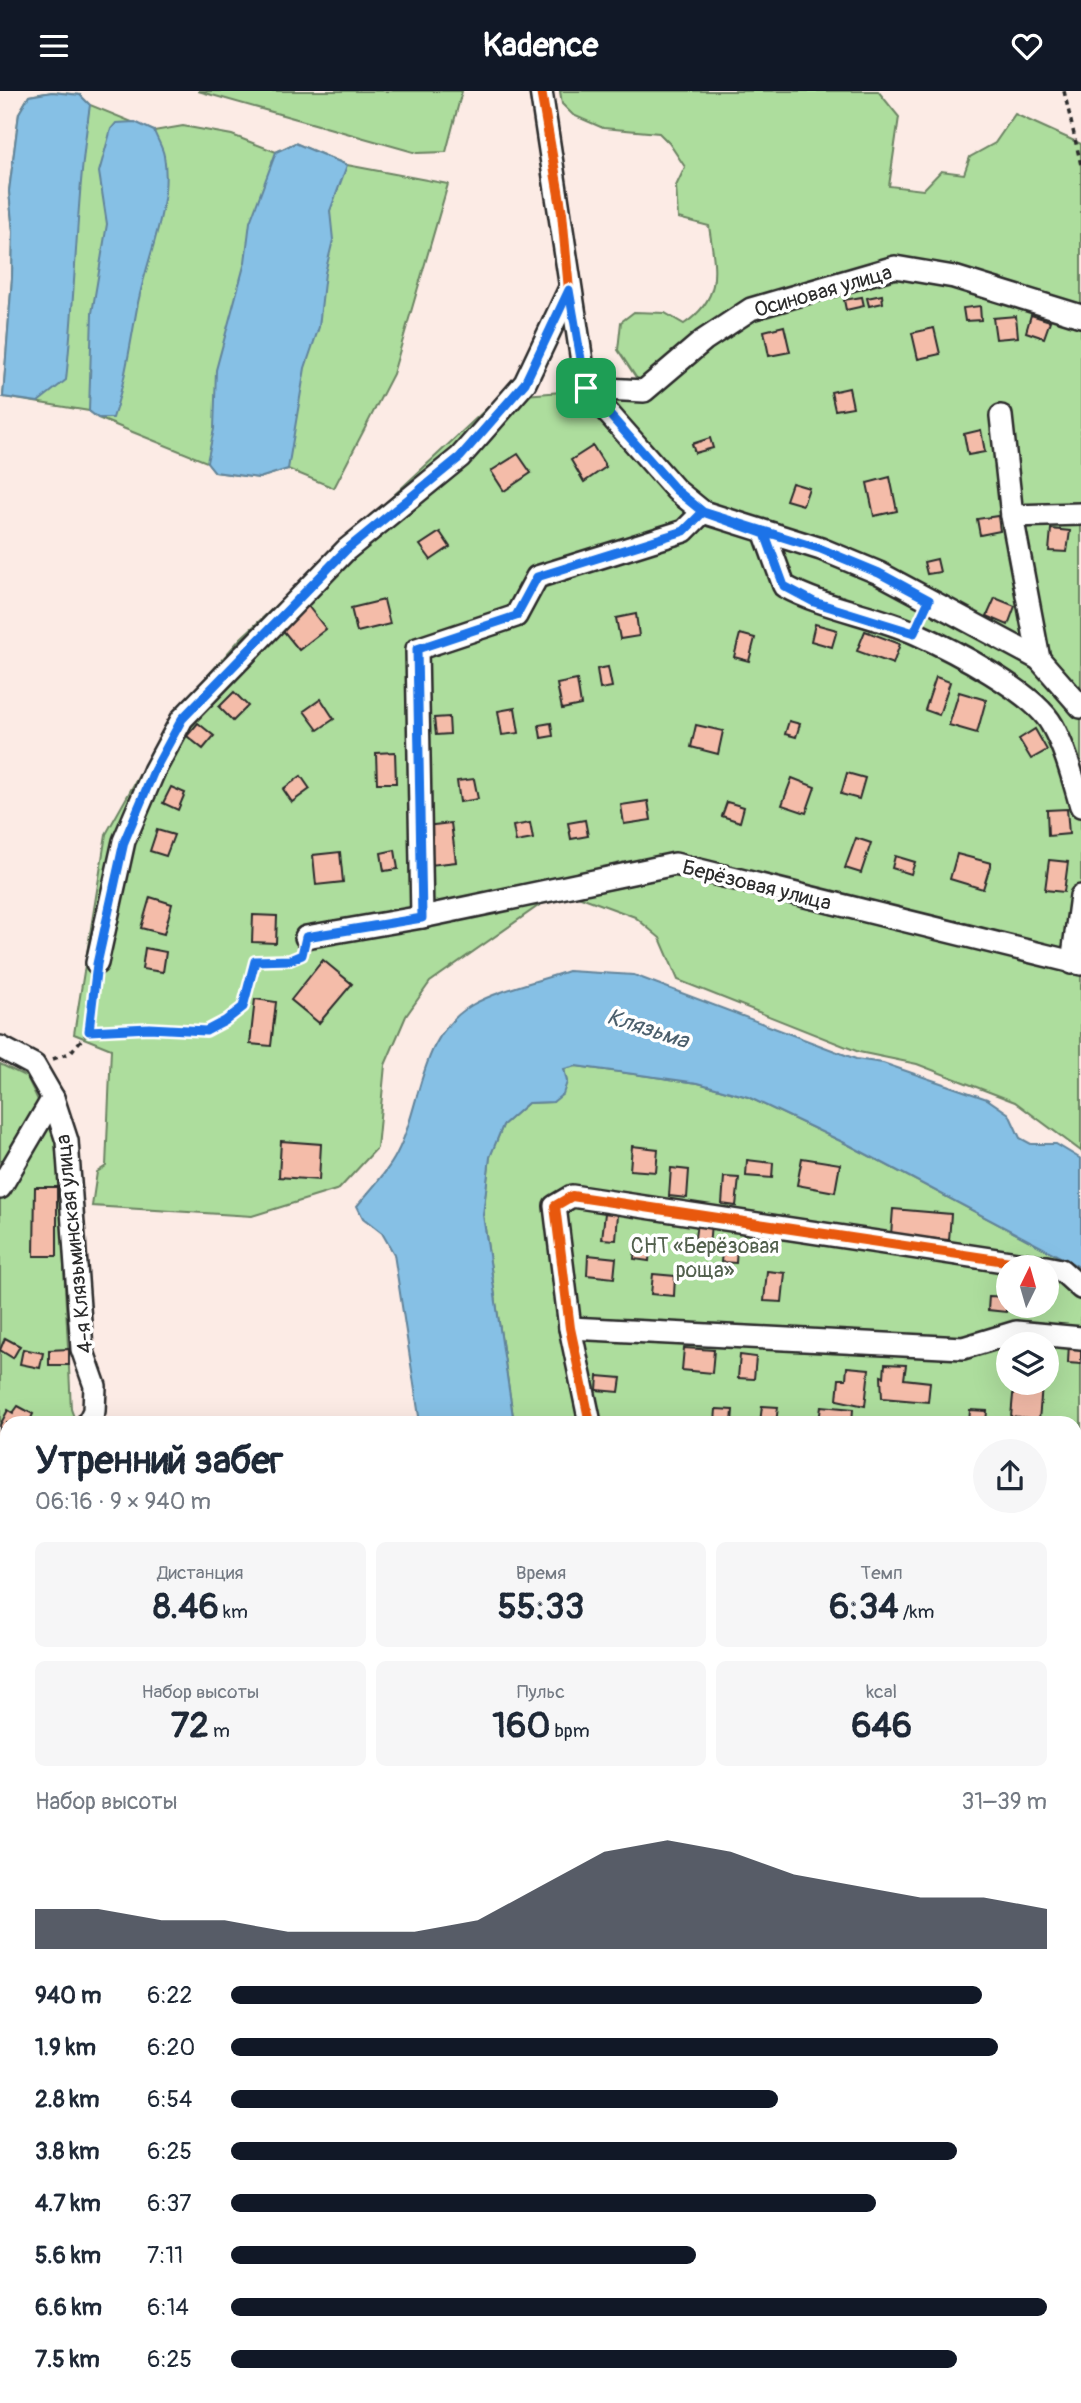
<!DOCTYPE html>
<html lang="ru">
<head>
<meta charset="utf-8">
<style>
  :root { --surface:#fff; --page:#f6f6f7; --text:#1f2937; --muted:#747a83; --accent:#111827 }
  body { margin:0; font-family:Pangolin,sans-serif; background:var(--page); color:var(--text); height:100vh; display:flex; flex-direction:column; font-size:26px; white-space:nowrap }
  * { box-sizing:border-box; margin:0 }
  p { font-size:23px; color:var(--muted) }
  .icon { flex:none; width:38px; height:38px; fill:none; stroke:currentColor; stroke-width:2; stroke-linecap:round; stroke-linejoin:round }
  .map { position:relative; flex:1; overflow:hidden }
  .details { position:absolute; left:0px; top:1325px; width:1082px; height:989px; display:flex; flex-direction:column; background:var(--surface); border-radius:21px 21px 0 0; box-shadow:0 7px 28px #0002 }
  .details>* { flex:none }
  .needle { width:46px; rotate:5deg }
  .controls { position:absolute; left:996px; top:1164px; display:grid; gap:14px }
  .controls a { display:grid; place-items:center; width:63px; height:63px; border-radius:50%; background:var(--surface); box-shadow:0 7px 28px #0002; font-size:35px }
  .pin { position:absolute; display:grid; place-items:center; width:60px; height:60px; color:#fff; margin:-30px; border-radius:14px; box-shadow:0 4px 10px #0006 }
  .round { display:grid; place-items:center; flex:none; width:74px; height:74px; border-radius:37px; background:var(--page) }
  .summary { display:flex; align-items:center; justify-content:space-between; height:119px; padding:0 35px }
  h1 { font-size:38px; font-weight:700; line-height:52px }
  .stats { display:grid; grid-template-columns:repeat(3,1fr); gap:10px; height:119px; padding:7px 35px }
  .stats div { display:grid; align-content:center; border-radius:10px; background:var(--page); text-align:center }
  .stats b { font-size:35px; font-weight:700 }
  .stats small { font-size:19px; font-weight:400 }
  .stats p { font-size:19px }
  .chart { height:196px; padding:14px 35px }
  .chart p { display:flex; justify-content:space-between }
  .chart svg { width:100%; height:126px; margin-top:7px; fill:var(--accent); opacity:.7 }
  ul { padding:0 35px; list-style:none; font-size:23px }
  li { display:grid; grid-template-columns:112px 84px 1fr; align-items:center; height:52px }
  li i { height:18px; border-radius:9px; background:var(--accent) }
  header { display:flex; justify-content:space-between; align-items:center; height:91px; padding:0 35px; background:var(--accent); color:#fff; font-size:32px; font-weight:700 }
  .map>svg:first-child { display:block }
</style>
</head>
<body>
<header><svg class="icon" aria-label="menu" viewBox="0 0 24 24"><path d="M4 6h16M4 12h16M4 18h16"/></svg>Kadence<svg class="icon" aria-label="heart" viewBox="0 0 24 24"><path d="M12 20l-8-8c-3-5 5-10 8-4 3-6 11-1 8 4z"/></svg></header>
<div class="map">
<svg width="1081" height="2312" viewBox="0 0 1081 2312">
  <rect width="100%" height="100%" fill="#fcebe5"/>
  <filter id="ink" filterUnits="userSpaceOnUse"><feTurbulence type="fractalNoise" baseFrequency=".0143" numOctaves="2"/><feDisplacementMap in="SourceGraphic" scale="14" xChannelSelector="R" yChannelSelector="G"/><feConvolveMatrix kernelMatrix="1 2 1 2 8 2 1 2 1" color-interpolation-filters="sRGB"/></filter>
  <g filter="url(#ink)">
    <g fill="#addd9d" stroke="#6c8464" stroke-width="2" fill-rule="evenodd">
      <path d="M198,0H462L446,61L417,62Z"/>
      <path d="M560,0H878L899,26L889,95L923,99L941,80L964,83L970,66L995,52L1015,23L1081,53V878L676,780L551,806L430,891L406,925L385,974L377,1057L339,1098L252,1125L92,1115L97,1081L106,1075L111,958L74,943L106,743L173,624L241,547L499,306L574,300L647,303L618,259L621,231L634,221L665,222L684,233C724,206 715,177 709,135L678,127L676,95L685,76L669,52L659,42L603,37L573,24L562,13Z"/>
      <path d="M52,1L80,4L90,14L154,40L183,35L232,44L276,61L295,52L347,74L448,93L393,283L334,397L288,378L259,387L215,381L207,371L98,327L89,320L3,306L12,187L13,141L9,100L19,22L29,5Z"/>
      <path d="M674,785L1081,884V1060L1015,1011L917,973L859,961L678,889L660,847L635,826L578,805Z"/>
      <path d="M0,973L27,986L58,1051L71,1318L76,1332H7V1872L3,1874L0,1886Z"/>
      <path d="M576,975L698,992L748,1006L849,1054L1081,1177V2027L1074,2024V1332H514L483,1124L490,1065L503,1034L528,1012L553,1011L567,991L564,978ZM1008,1176H1046V1214H1008ZM1008,1253H1046V1292H1008Z"/>
      <path d="M446,2307H511L509,2312H452Z"/>
    </g>
    <g fill="#86c0e5" stroke="#62849b" stroke-width="2">
      <path d="M52,1L80,4L90,14C76,105 76,197 66,289L38,311L3,306L12,187L13,141L9,100L19,22L29,5Z"/>
      <path d="M135,31L154,40C157,48 163,57 164,65C173,113 145,171 137,217C130,255 125,291 113,327H98L89,320L92,222L107,133L99,81L111,38L116,32Z"/>
      <path d="M295,52L347,74L330,120L333,149L325,182L319,236L305,277L288,378L259,387L215,381L207,371L214,338L216,279L245,171L250,131L276,61Z"/>
      <path d="M568,880L634,884L856,968L883,972L987,1008L1009,1023L1020,1047L1031,1053H1056L1081,1068V1177L849,1054L748,1006L698,992L576,975L564,978L567,991L563,1003L553,1011L528,1012L503,1034L490,1066L483,1124L514,1332H420L394,1163L382,1142L363,1127L357,1115C370,1099 387,1082 396,1064C423,1013 417,947 472,914C498,899 539,890 568,880Z"/>
      <path d="M446,2306L452,2312H344L338,2307Z"/>
    </g>
    <g fill="#f4bca9" stroke="#2b2b2b" stroke-width="2">
      <path d="M882,204L883,212L869,215L867,207Z"/>
      <path d="M862,206L864,215L846,219L844,209Z"/>
      <path d="M980,215L981,229L965,230L963,217Z"/>
      <path d="M1031,224L1050,230L1044,247L1026,241Z"/>
      <path d="M1016,225L1018,246L996,248L993,227Z"/>
      <path d="M784,235L790,261L769,265L764,240Z"/>
      <path d="M934,237L940,263L918,268L912,242Z"/>
      <path d="M849,297L853,316L835,319L831,301Z"/>
      <path d="M981,339L985,361L968,364L964,343Z"/>
      <path d="M710,347L713,357L695,362L692,353Z"/>
      <path d="M593,355L606,376L584,391L571,369Z"/>
      <path d="M518,363L531,382L504,400L491,380Z"/>
      <path d="M890,386L897,420L874,425L867,392Z"/>
      <path d="M792,392L809,397L803,414L786,409Z"/>
      <path d="M998,425L1000,440L980,444L977,428Z"/>
      <path d="M1051,438L1070,440L1067,461L1049,460Z"/>
      <path d="M440,441L450,456L431,469L420,454Z"/>
      <path d="M937,468L940,481L927,483L924,471Z"/>
      <path d="M995,507L1015,515L1008,534L987,525Z"/>
      <path d="M384,509L390,533L357,541L351,517Z"/>
      <path d="M308,515L326,538L299,559L281,537Z"/>
      <path d="M636,523L639,545L620,548L616,527Z"/>
      <path d="M815,533L837,539L832,556L811,550Z"/>
      <path d="M865,540L900,553L893,573L857,560Z"/>
      <path d="M740,543L755,547L749,570L734,566Z"/>
      <path d="M608,576L612,596L600,598L597,578Z"/>
      <path d="M936,586L950,591L939,624L925,619Z"/>
      <path d="M577,589L581,614L562,618L557,593Z"/>
      <path d="M234,601L248,615L233,630L219,616Z"/>
      <path d="M959,601L986,609L977,642L949,634Z"/>
      <path d="M321,608L334,628L318,639L304,620Z"/>
      <path d="M515,617L519,642L502,644L498,620Z"/>
      <path d="M449,626L450,643L436,644L434,627Z"/>
      <path d="M789,630L800,633L796,646L785,643Z"/>
      <path d="M198,632L214,645L203,658L187,645Z"/>
      <path d="M551,632L553,645L541,647L539,634Z"/>
      <path d="M696,634L723,640L718,663L691,656Z"/>
      <path d="M1035,638L1047,659L1031,668L1019,648Z"/>
      <path d="M395,661L396,692H377L376,662Z"/>
      <path d="M847,682L865,687L859,708L841,703Z"/>
      <path d="M301,685L310,698L292,711L283,698Z"/>
      <path d="M792,687L815,696L806,722L782,714Z"/>
      <path d="M474,688L478,708L460,711L457,690Z"/>
      <path d="M171,696L185,702L178,719L163,712Z"/>
      <path d="M648,710L651,729L624,733L621,714Z"/>
      <path d="M727,711L744,716L740,731L722,725Z"/>
      <path d="M1067,718L1069,743L1048,745L1047,719Z"/>
      <path d="M585,729L588,745L571,748L568,732Z"/>
      <path d="M451,732L456,771L430,774L425,735Z"/>
      <path d="M530,732L533,748L516,751L513,735Z"/>
      <path d="M157,739L174,744L166,765L150,760Z"/>
      <path d="M856,747L871,752L861,782L845,777Z"/>
      <path d="M395,759L398,778L384,780L381,762Z"/>
      <path d="M340,761L343,791L316,794L313,764Z"/>
      <path d="M957,763L991,772L983,798L950,788Z"/>
      <path d="M895,765L915,771L911,783L892,777Z"/>
      <path d="M1049,769L1068,771L1064,801L1045,799Z"/>
      <path d="M150,806L172,813L164,843L141,837Z"/>
      <path d="M253,824L277,825L276,852L252,851Z"/>
      <path d="M145,857L166,861L163,881L142,878Z"/>
      <path d="M323,869L352,893L319,932L291,909Z"/>
      <path d="M255,908L276,911L271,955L250,953Z"/>
      <path d="M281,1050L321,1053L319,1089L279,1086Z"/>
      <path d="M632,1055L658,1058L656,1081L630,1079Z"/>
      <path d="M802,1067L840,1073L835,1101L797,1094Z"/>
      <path d="M747,1069L773,1072L772,1087L746,1085Z"/>
      <path d="M671,1077L689,1079L687,1107L669,1105Z"/>
      <path d="M724,1086L739,1087L736,1115L722,1113Z"/>
      <path d="M35,1096H57V1165H34Z"/>
      <path d="M893,1118L951,1123L949,1149L891,1144Z"/>
      <path d="M605,1122L618,1123L616,1149L602,1148Z"/>
      <path d="M697,1131L711,1132L709,1156L694,1155Z"/>
      <path d="M636,1146L651,1147L649,1170L634,1168Z"/>
      <path d="M723,1153L737,1154L736,1172L721,1171Z"/>
      <path d="M588,1164L616,1167L614,1187L587,1184Z"/>
      <path d="M767,1180L785,1182L782,1211L764,1210Z"/>
      <path d="M653,1183L675,1185L674,1205L651,1203Z"/>
      <path d="M989,1205L1007,1206L1006,1221L988,1219Z"/>
      <path d="M5,1247L20,1255L13,1267L0,1259Z"/>
      <path d="M1069,1251L1081,1252V1273L1068,1272Z"/>
      <path d="M684,1257L714,1259L712,1282L682,1279Z"/>
      <path d="M23,1258L43,1262L40,1277L20,1273Z"/>
      <path d="M69,1258V1274H49V1259Z"/>
      <path d="M740,1264L756,1266L754,1288L738,1287Z"/>
      <path d="M885,1273L906,1274L904,1288L930,1291L928,1311L882,1307L881,1285L884,1286Z"/>
      <path d="M847,1276L869,1278L865,1315L837,1309L839,1288H846Z"/>
      <path d="M598,1285L621,1287L619,1301L597,1299Z"/>
      <path d="M1014,1293L1042,1295L1039,1329L1011,1326Z"/>
      <path d="M18,1315L33,1323L29,1332H7V1348L0,1344V1334L8,1319L13,1322Z"/>
      <path d="M762,1315L778,1316L776,1332H760Z"/>
      <path d="M821,1315L853,1318L852,1332H819Z"/>
      <path d="M716,1318L733,1319L732,1332H715Z"/>
      <path d="M970,1319L987,1320L986,1332H969Z"/>
      <path d="M7,1516V1554L0,1550V1528Z"/>
      <path d="M1074,1733L1081,1735L1074,1765Z"/>
      <path d="M1081,1884V1936L1074,1933V1899Z"/>
    </g>
    <g fill="none" stroke-linecap="round" stroke-linejoin="round">
      <g stroke="#2b2b2b" stroke-width="26">
        <g id="minor">
          <path d="M541,0L586,297L676,399L703,421L821,458L879,482L1039,568L1081,616"/>
          <path d="M586,297L644,300L704,249L751,218L895,176L954,186L1081,225"/>
          <path d="M1001,325L1012,425L1039,568"/>
          <path d="M1012,425L1081,423"/>
          <path d="M765,443L784,495C826,518 872,523 915,542C951,558 1034,601 1052,634C1066,659 1073,688 1081,715"/>
          <path d="M422,826L417,558L516,525L537,486L684,440L703,421"/>
          <path d="M306,846L422,826L675,773L1081,873"/>
          <path d="M97,872L124,750L154,680L182,628L346,459L460,366L525,292L569,199"/>
          <path d="M1072,872L1081,805"/>
          <path d="M0,956L34,974L53,1007L67,1050L82,1258L95,1295L94,1320L88,1332"/>
          <path d="M0,1097L53,1007"/>
          <path d="M1046,1176L1061,1179L1081,1197"/>
          <path d="M570,1237L963,1257L1016,1241L1081,1247"/>
          <path d="M590,1332L570,1237L555,1115L572,1105L1044,1176"/>
          <path d="M1074,1399H1081"/>
          <path d="M0,1489L7,1476"/>
          <path d="M1074,1531L1081,1532"/>
          <path d="M1074,1663L1081,1664"/>
          <path d="M0,1778L7,1780"/>
          <path d="M1074,1853L1081,1857"/>
          <path d="M1074,2123L1081,2126"/>
          <path d="M1074,2276L1081,2271"/>
          <path d="M1026,2312L1034,2306"/>
        </g>
      </g>
      <g stroke="#2b2b2b" stroke-width="3.5" stroke-dasharray="5 5" stroke-linecap="butt">
        <path d="M1064,0L1081,74"/>
        <path d="M89,940L95,892"/>
        <path d="M53,968L70,962L89,940L149,937L206,940L225,930L243,916L255,870L290,869L301,864"/>
      </g>
      <use href="#minor" stroke="#fff" stroke-width="21"/>
      <g stroke="#fff" stroke-width="15">
        <g id="cycleway">
          <path d="M541,0L562,122L569,199"/>
          <path d="M590,1332L570,1237L555,1115L572,1105L1044,1176"/>
        </g>
      </g>
      <use href="#cycleway" stroke="#e8590c" stroke-width="10"/>
    </g>
  </g>
  <g fill="none" stroke-linecap="round" stroke-linejoin="round" filter="url(#ink)">
    <g stroke="#fff" stroke-width="14">
      <path id="route" d="M586,297L569,199L525,292L460,366L346,459L182,628L154,680L124,751L97,873L89,940L149,937L206,940L225,930L243,916L255,870L290,869L302,864L306,846L422,827L417,558L516,525L537,486L684,440L703,421L821,458L879,482L929,509L914,542L814,511L784,495L765,443L703,421L676,399L586,297"/>
    </g>
    <use href="#route" stroke="#1a73e8" stroke-width="9"/>
  </g>
  <g text-anchor="middle" stroke-width="7" stroke-linejoin="round" paint-order="stroke">
    <g font-size="21" fill="#2b2b2b" stroke="#fff">
      <text transform="translate(823 200) rotate(-16)" y="7">Осиновая улица</text>
      <text transform="translate(757 794) rotate(14)" y="7">Берёзовая улица</text>
      <text transform="translate(74 1153) rotate(-96)" y="7">4-я Клязьминская улица</text>
    </g>
    <g font-size="21" fill="#52604d" stroke="#fff">
      <text x="705" y="1162">СНТ «Берёзовая<tspan x="705" dy="24">роща»</tspan></text>
    </g>
    <g font-size="23" font-style="italic" fill="#4b5f6c" stroke="#fff">
      <text transform="translate(648 937) rotate(18)" y="8">Клязьма</text>
    </g>
  </g>
</svg>
<div class="controls">
<a><svg class="needle" viewBox="-14 -14 28 28"><path d="M0-13l5 13h-10z" fill="#e53935"/><path d="M0 13l5-13h-10z" fill="#747a83"/></svg></a>
<a><svg class="icon" aria-label="layers" viewBox="0 0 24 24"><path d="M12 4l9 5-9 5-9-5zM3 14l9 5 9-5"/></svg></a>
</div>
<div class="pin" style="left:586px;top:297px;background:#1e9e55"><svg class="icon" aria-label="arrive" viewBox="0 0 24 24"><path d="M6 21V4h12l-3 4 3 4H6"/></svg></div>
<section class="details">
<div class="summary"><div><h1>Утренний забег</h1><p>06:16 · 9 × 940 m</p></div><a class="round"><svg class="icon" aria-label="share" viewBox="0 0 24 24"><path d="M12 15V3M7 8l5-5 5 5M5 13v7h14v-7"/></svg></a></div>
<div class="stats">
<div><p>Дистанция</p><b>8.46<small> km</small></b></div>
<div><p>Время</p><b>55:33</b></div>
<div><p>Темп</p><b>6:34<small> /km</small></b></div>
</div>
<div class="stats">
<div><p>Набор высоты</p><b>72<small> m</small></b></div>
<div><p>Пульс</p><b>160<small> bpm</small></b></div>
<div><p>kcal</p><b>646</b></div>
</div>
<div class="chart"><p><span>Набор высоты</span>31–39 m</p>
<svg viewBox="0 0 160 44" preserveAspectRatio="none"><path d="M0 44V30L10 30L20 34L30 34L40 38L50 38L60 38L70 34L80 22L90 10L100 6L110 10L120 18L130 22L140 26L150 26L160 30V44z"/></svg>
</div>
<ul>
<li><b>940 m</b>6:22<i style="width:92%"></i></li>
<li><b>1.9 km</b>6:20<i style="width:94%"></i></li>
<li><b>2.8 km</b>6:54<i style="width:67%"></i></li>
<li><b>3.8 km</b>6:25<i style="width:89%"></i></li>
<li><b>4.7 km</b>6:37<i style="width:79%"></i></li>
<li><b>5.6 km</b>7:11<i style="width:57%"></i></li>
<li><b>6.6 km</b>6:14<i style="width:100%"></i></li>
<li><b>7.5 km</b>6:25<i style="width:89%"></i></li>
</ul>
</section>
</div>
</body>
</html>
